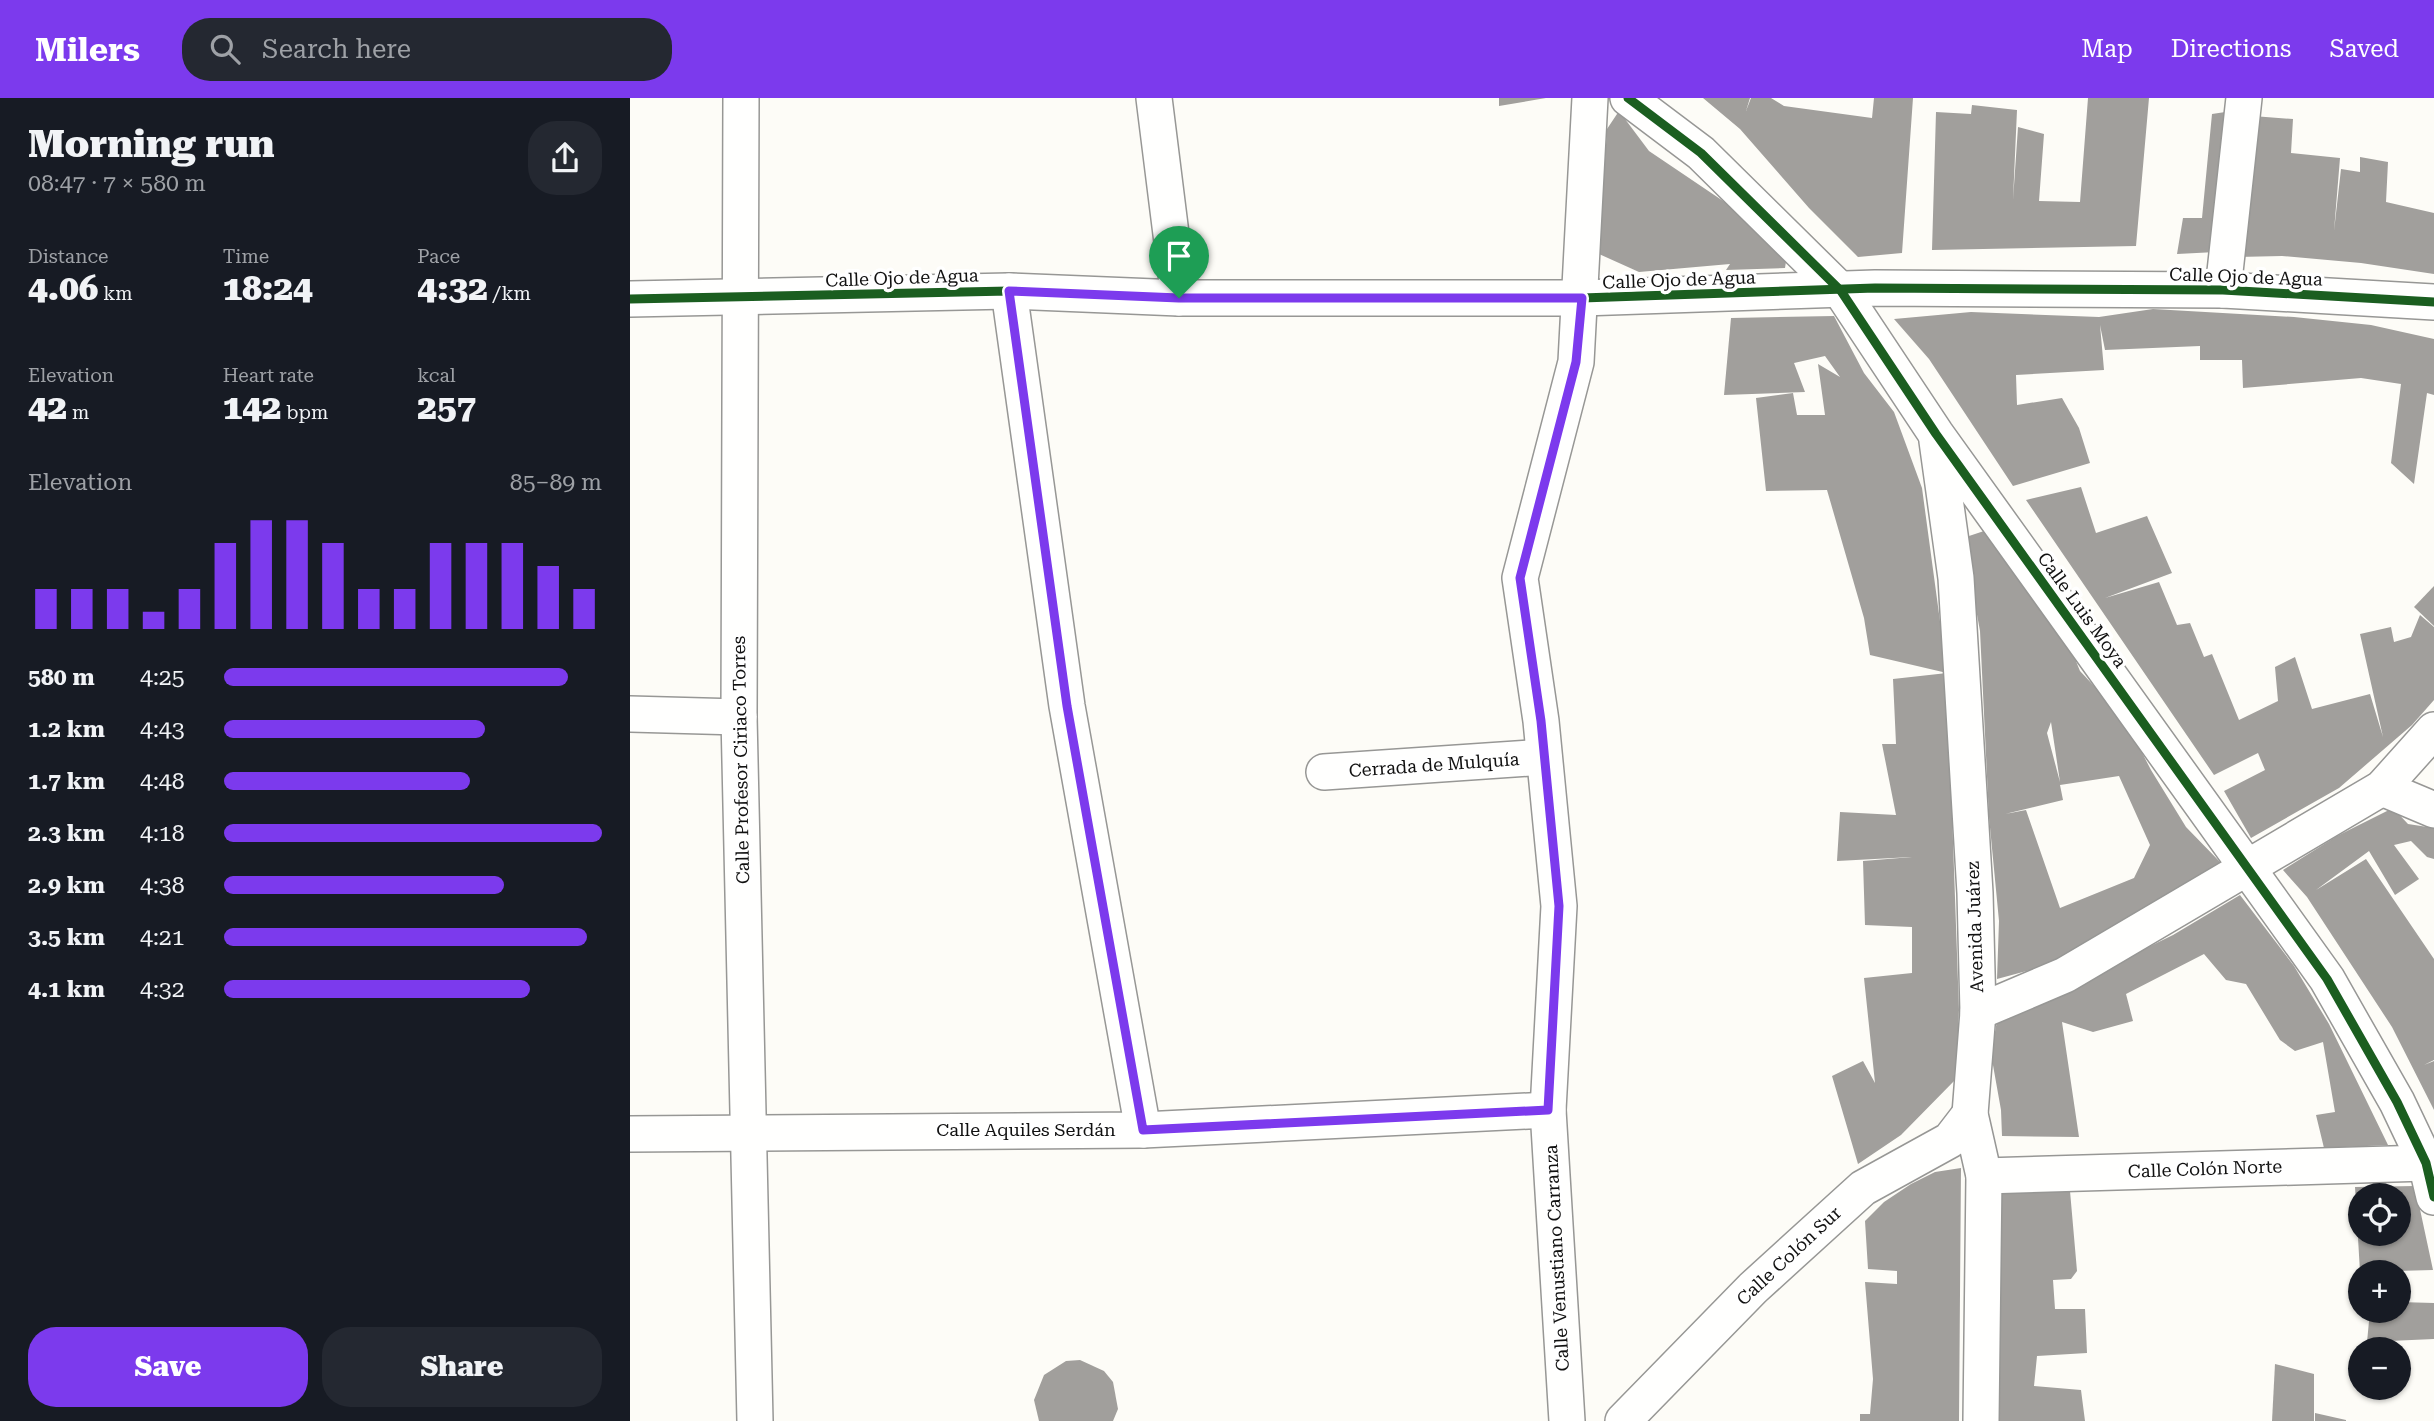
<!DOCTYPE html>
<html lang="en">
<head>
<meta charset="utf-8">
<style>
  :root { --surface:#171b24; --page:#242831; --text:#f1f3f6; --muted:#9ea1a6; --accent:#7c3aed }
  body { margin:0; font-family:"Roboto Serif",serif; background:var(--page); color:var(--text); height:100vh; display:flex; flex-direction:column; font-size:26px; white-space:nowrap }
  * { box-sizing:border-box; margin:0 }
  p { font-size:23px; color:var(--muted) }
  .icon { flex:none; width:38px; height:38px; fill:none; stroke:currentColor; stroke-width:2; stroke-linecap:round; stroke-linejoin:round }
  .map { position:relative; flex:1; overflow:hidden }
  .details { display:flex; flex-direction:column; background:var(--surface); width:630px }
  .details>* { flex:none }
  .controls { position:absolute; left:1718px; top:1085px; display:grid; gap:14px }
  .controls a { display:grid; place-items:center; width:63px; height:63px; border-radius:50%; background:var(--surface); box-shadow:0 2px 5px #0004; font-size:35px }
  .pin { position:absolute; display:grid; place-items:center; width:60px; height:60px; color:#fff; margin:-72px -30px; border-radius:50% 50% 50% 0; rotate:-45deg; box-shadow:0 0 7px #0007 }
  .pin .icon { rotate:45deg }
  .round { display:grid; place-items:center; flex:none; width:74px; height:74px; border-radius:28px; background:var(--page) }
  .headline { display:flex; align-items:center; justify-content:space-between; height:119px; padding:0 28px }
  h1 { font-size:38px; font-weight:800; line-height:52px }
  .stats { display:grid; grid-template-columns:repeat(3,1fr); gap:10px; height:119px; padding:7px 28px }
  .stats div { display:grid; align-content:center }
  .stats b { font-size:35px; font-weight:800 }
  .stats small { font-size:19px; font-weight:400 }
  .stats p { font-size:19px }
  .chart { height:196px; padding:14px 28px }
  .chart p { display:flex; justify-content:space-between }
  .chart svg { width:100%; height:126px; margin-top:7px; stroke:var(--accent); stroke-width:6 }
  .button { display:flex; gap:14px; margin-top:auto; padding:14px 28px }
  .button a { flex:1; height:80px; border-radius:28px; background:var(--accent); color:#fff; font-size:28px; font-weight:800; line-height:80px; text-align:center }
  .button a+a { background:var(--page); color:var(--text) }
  ul { padding:0 28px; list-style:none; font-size:23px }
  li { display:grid; grid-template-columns:112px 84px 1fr; align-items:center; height:52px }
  li i { height:18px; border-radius:9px; background:var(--accent) }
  header { display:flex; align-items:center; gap:42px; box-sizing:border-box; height:98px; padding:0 35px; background:var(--accent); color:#fff }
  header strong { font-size:33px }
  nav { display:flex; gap:38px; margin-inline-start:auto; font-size:24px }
  .search { width:490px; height:63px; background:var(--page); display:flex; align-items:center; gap:18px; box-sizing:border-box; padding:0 24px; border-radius:28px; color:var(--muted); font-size:26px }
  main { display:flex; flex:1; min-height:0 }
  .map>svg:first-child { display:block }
</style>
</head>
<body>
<header>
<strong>Milers</strong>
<div class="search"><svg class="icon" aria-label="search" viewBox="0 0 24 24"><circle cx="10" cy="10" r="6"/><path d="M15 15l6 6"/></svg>Search here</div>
<nav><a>Map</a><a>Directions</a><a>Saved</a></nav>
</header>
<main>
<section class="details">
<div class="headline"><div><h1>Morning run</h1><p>08:47 · 7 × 580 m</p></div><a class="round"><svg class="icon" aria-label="share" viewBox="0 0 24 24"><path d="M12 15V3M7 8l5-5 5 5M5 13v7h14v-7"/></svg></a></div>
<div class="stats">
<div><p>Distance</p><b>4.06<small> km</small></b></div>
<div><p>Time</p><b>18:24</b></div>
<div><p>Pace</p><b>4:32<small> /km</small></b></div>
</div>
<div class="stats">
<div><p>Elevation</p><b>42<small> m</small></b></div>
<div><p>Heart rate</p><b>142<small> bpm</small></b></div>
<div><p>kcal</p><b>257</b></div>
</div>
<div class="chart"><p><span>Elevation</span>85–89 m</p>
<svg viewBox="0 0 160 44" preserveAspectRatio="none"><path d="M5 44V30M15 44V30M25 44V30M35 44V38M45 44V30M55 44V14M65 44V6M75 44V6M85 44V14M95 44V30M105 44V30M115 44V14M125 44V14M135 44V14M145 44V22M155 44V30"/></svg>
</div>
<ul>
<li><b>580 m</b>4:25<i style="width:91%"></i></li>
<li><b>1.2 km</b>4:43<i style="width:69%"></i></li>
<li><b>1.7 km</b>4:48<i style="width:65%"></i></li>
<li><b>2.3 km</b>4:18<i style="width:100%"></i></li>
<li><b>2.9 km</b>4:38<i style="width:74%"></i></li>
<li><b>3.5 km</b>4:21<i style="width:96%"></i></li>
<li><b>4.1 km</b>4:32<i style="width:81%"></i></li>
</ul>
<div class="button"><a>Save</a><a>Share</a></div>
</section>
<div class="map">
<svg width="1804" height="1323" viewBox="0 0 1804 1323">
  <rect width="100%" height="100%" fill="#fdfcf7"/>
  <g fill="#a19f9c" fill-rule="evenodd">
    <path d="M869,0H916L869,8Z"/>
    <path d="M1073,0H1120L1116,13L1121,0H1141L1154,8L1242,20L1244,0H1283L1272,155L1228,159L1179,110L1110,31Z"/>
    <path d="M1458,0H1519L1506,148L1302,152L1306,14L1341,16L1342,7L1387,12L1383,102L1388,29L1414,36L1409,103L1450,104Z"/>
    <path d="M989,13L1019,53L1105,111L1157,157L1155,170L1096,172L1100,166L1009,174L969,156L977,31Z"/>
    <path d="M1602,13L1586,154L1547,156L1553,120H1572L1582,16Z"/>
    <path d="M1623,18L1663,21L1661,55L1710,60L1704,133L1711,71L1730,74V59L1758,64L1756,104L1804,115V176L1731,165L1652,158L1607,159Z"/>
    <path d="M1523,211L1664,219L1741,227L1804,241V297L1797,295L1784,386L1761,365L1771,286L1731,280L1613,290L1612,262H1570V248L1475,252L1470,227L1474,272L1386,277L1387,307L1432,300L1449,330L1460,365L1383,388L1299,261L1264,221L1341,214L1469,219Z"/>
    <path d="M1204,218L1234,275L1264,314L1292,390L1317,575L1240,557L1234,520L1197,392L1136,393L1126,300L1163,295L1167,317H1195L1188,266L1210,279L1195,258L1164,265L1175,294L1094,297L1101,220Z"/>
    <path d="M1451,389L1466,435L1517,418L1542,475L1475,500L1529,484L1547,527L1560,525L1574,559L1582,556L1609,622L1648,603L1645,569L1665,559L1682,611L1740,596L1753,639L1730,536L1761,529L1764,544L1781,539L1790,517L1804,529V602L1782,627L1709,690L1621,740L1594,693L1635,672L1628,655L1584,677L1396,402Z"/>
    <path d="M1354,433L1438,544L1450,573L1494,620L1521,672L1556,729L1591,765L1519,813L1430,864L1367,881L1369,823L1359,719L1350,533L1333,440ZM1421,624L1430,684L1417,635ZM1489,678L1520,747L1504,780L1430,810L1396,712L1375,716L1433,702L1430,687Z"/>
    <path d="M1804,488V528L1784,509Z"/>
    <path d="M1317,575L1329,912L1326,981L1271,1037L1228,1066L1202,978L1233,963L1245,985L1234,880L1282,875V829L1235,827L1233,763L1282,759L1207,763L1210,714L1266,717L1252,646H1266L1263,581Z"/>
    <path d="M1763,710L1778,726L1804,730V761L1797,759L1781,743L1764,747L1789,781L1765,797L1739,753L1686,792L1736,761L1804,861V962L1794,967L1804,963V1012L1762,929L1677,799L1653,772L1707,738Z"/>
    <path d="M1610,797L1664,868L1699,926L1758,1047L1694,1050L1686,1017L1705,1014L1693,944L1665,953L1650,942L1616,886L1596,882L1574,856L1496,896L1503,923L1463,934L1432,924L1449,1039L1372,1038L1371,1012L1361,956L1367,923L1543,837Z"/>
    <path d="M1331,1070L1329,1323H1230V1316H1240L1243,1281L1235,1184L1267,1186V1173L1238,1171L1235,1123L1254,1104L1281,1086L1305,1074Z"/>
    <path d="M1785,1088L1803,1172L1730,1174L1725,1089ZM1731,1097H1769V1136H1731Z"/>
    <path d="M1440,1093L1447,1173L1441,1181L1423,1182L1425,1211H1455L1457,1255L1407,1258L1404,1288L1451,1292L1455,1323H1365L1368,1096Z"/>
    <path d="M1769,1204L1804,1205V1241L1737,1244L1740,1213H1769Z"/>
    <path d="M450,1262L474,1273L483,1284L488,1311L483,1323H409L404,1302L414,1277L436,1263Z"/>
    <path d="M1645,1266L1684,1276V1323H1642Z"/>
    <path d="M1685,1315L1716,1322V1323H1685Z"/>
  </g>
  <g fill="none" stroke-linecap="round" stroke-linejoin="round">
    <g stroke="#979795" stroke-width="38">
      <g id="minor">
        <path d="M111,0L109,619L125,1323"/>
        <path d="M524,0L549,200"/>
        <path d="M998,0L1071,55L1211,193L1306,336L1697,881L1767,1004L1796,1065L1804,1099"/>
        <path d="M1593,192L1614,0"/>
        <path d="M379,193L437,608L513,1032"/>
        <path d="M0,201L379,193L549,200H952L1245,190L1593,192L1804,204"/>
        <path d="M1307,343L1326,480L1345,795L1348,914L1340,1016L1354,1078L1351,1323"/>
        <path d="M0,616L109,619"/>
        <path d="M694,674L914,659"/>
        <path d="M1752,690L1804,712"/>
        <path d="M1348,914L1435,877L1752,690L1804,632"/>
        <path d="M0,1036L513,1032L918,1012"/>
        <path d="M1354,1078L1796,1065"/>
        <path d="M937,1323L918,1012L929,808L911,623L890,480L946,264L960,0"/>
        <path d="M993,1323L1123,1190L1233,1090L1320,1042L1340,1016"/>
      </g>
    </g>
    <use href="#minor" stroke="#fffffe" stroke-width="35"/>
    <g stroke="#fff" stroke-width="13">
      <g id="cycleway">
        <path d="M998,0L1071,55L1211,193L1306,336L1697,881L1767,1004L1796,1065L1804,1099"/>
        <path d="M0,201L379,193L549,200H952L1245,190L1593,192L1804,204"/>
      </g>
    </g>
    <use href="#cycleway" stroke="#1b5e20" stroke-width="9"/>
  </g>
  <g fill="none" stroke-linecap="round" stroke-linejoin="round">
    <g stroke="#fff" stroke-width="14">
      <path id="route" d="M379,193L549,200H952L946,264L890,480L911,623L929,808L918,1012L513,1032L437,608Z"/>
    </g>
    <use href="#route" stroke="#7c3aed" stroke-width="9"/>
  </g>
  <g text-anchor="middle" stroke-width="7" stroke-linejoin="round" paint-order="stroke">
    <g font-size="18" fill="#111" stroke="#fff">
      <text transform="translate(1616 179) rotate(2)" y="6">Calle Ojo de Agua</text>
      <text transform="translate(272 180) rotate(-2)" y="6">Calle Ojo de Agua</text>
      <text transform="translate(1049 182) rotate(-2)" y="6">Calle Ojo de Agua</text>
      <text transform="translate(1452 512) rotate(54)" y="6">Calle Luis Moya</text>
      <text transform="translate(111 662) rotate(-91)" y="6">Calle Profesor Ciriaco Torres</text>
      <text transform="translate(804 667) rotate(-4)" y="6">Cerrada de Mulquía</text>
      <text transform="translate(1345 829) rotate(-92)" y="6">Avenida Juárez</text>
      <text x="396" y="1038">Calle Aquiles Serdán</text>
      <text transform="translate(1575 1071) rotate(-2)" y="6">Calle Colón Norte</text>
      <text transform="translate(1159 1158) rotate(-43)" y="6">Calle Colón Sur</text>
      <text transform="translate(927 1160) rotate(-93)" y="6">Calle Venustiano Carranza</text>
    </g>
  </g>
</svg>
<div class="controls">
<a><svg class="icon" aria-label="locate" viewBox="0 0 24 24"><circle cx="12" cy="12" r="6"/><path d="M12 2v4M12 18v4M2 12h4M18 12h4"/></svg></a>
<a>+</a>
<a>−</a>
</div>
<div class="pin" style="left:549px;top:200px;background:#1e9e55"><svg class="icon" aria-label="arrive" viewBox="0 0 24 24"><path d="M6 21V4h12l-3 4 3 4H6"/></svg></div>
</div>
</main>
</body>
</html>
